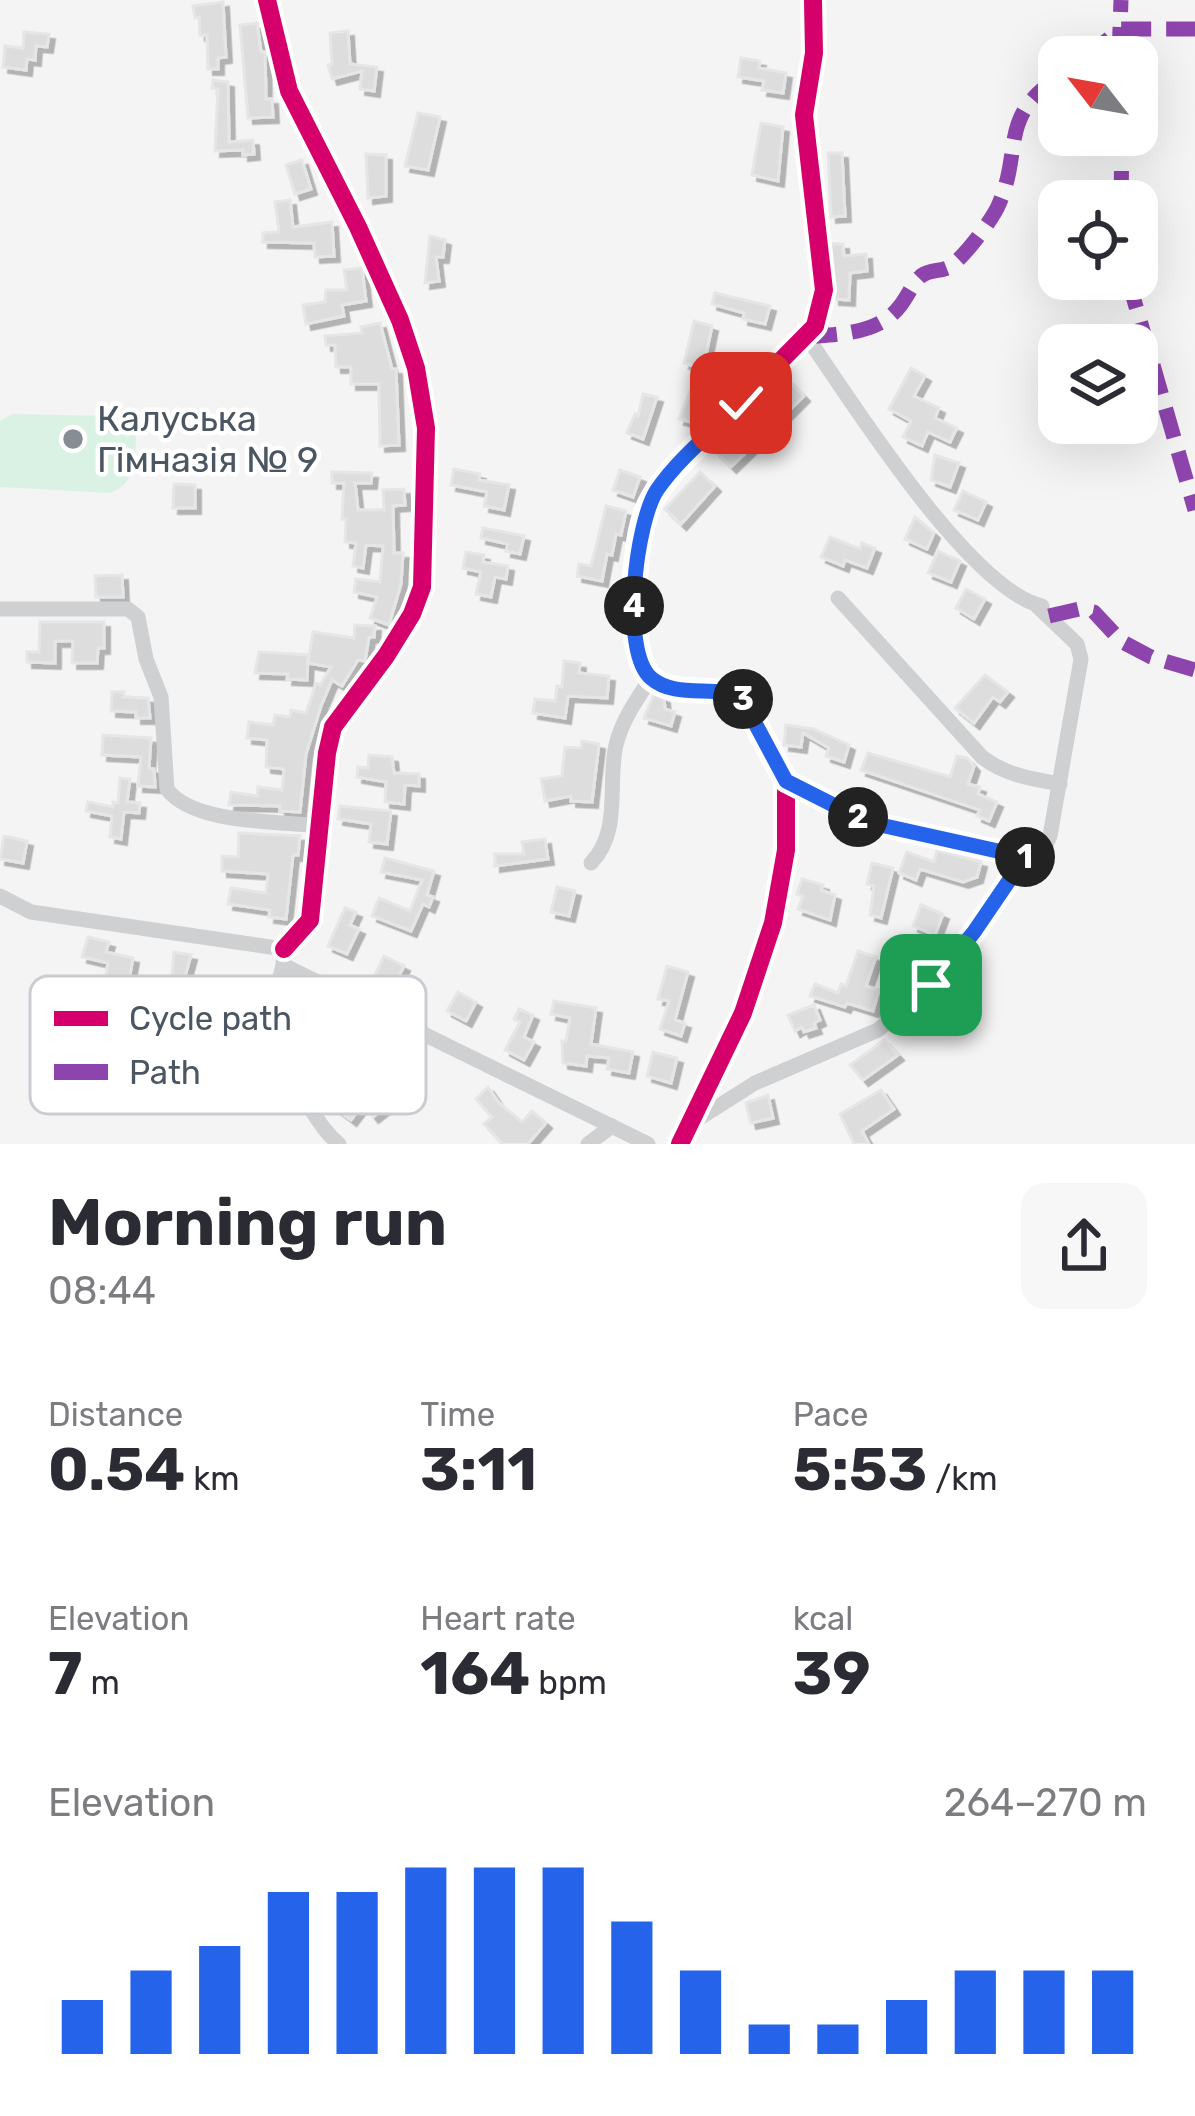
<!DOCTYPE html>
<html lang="en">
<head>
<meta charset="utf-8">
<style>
  :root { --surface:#fff; --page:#f7f7f7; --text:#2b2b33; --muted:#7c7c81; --accent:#2563eb }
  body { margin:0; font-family:Rubik,sans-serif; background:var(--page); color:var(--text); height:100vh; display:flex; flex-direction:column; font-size:45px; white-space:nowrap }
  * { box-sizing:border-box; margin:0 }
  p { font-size:39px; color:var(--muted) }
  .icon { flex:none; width:66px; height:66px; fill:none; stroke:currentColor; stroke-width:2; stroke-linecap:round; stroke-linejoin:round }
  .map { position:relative; height:1144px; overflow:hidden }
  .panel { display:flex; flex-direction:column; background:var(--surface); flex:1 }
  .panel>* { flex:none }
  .needle { width:78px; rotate:301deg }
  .tools { position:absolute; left:1038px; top:36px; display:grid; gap:24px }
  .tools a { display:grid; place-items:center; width:120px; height:120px; border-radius:24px; background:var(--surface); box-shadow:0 12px 48px #0002; font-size:60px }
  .pin { position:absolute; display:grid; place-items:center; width:102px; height:102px; color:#fff; margin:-51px; border-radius:24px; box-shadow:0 6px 18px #0006 }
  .km { position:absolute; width:60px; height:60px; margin:-30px; border-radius:50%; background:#222; color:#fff; font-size:33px; line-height:60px; text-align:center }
  .round { display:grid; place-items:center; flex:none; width:126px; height:126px; border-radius:24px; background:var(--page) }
  .head { display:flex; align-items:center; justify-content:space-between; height:204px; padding:0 48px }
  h1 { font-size:66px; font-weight:700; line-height:90px }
  .figures { display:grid; grid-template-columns:repeat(3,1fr); gap:18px; height:204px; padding:12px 48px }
  .figures div { display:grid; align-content:center }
  .figures b { font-size:60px; font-weight:700 }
  .figures small { font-size:33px; font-weight:400 }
  .figures p { font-size:33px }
  .chart { height:336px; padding:24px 48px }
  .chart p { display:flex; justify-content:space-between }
  .chart svg { width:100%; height:216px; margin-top:12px; stroke:var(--accent); stroke-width:6 }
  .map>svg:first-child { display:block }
</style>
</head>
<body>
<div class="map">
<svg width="1195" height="1144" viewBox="0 0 1195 1144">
  <defs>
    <filter id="shadow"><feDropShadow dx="5.5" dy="5.5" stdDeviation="0" flood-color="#0004"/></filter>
  </defs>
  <rect width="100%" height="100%" fill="#f4f4f4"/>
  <path fill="#d9f2e3" d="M13,414L114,416L136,436C135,461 136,483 110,493L0,487V421Z"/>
  <g fill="#ddddde" stroke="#e5e6e7" stroke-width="3" filter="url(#shadow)">
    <path d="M223,2L226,57L218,58V69H208L207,35H200L199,17L195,18L193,6Z"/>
    <path d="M257,23L261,52H265L266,99H272L273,117L248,118L240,25Z"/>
    <path d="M348,31L350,64L377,67L374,91L360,89L362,71L332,79L328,65L332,64L330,33Z"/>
    <path d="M24,32L49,34L47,47L36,46L35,60L27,59L26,70L3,67L5,46L23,48Z"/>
    <path d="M741,58L760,61L759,68L786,73L783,93L762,90L764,81L738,77Z"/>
    <path d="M213,80L228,82L229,142L253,140L254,154L243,155V150L215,151L218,89L212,88Z"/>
    <path d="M418,113L440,117L428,170L405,166Z"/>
    <path d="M761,123L783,127L778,181L752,175Z"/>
    <path d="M828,153H842L845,216L831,217Z"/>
    <path d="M366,154L386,155V196L368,198Z"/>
    <path d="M302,160L311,189L295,194L286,165Z"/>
    <path d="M290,200L293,227L332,222L334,256L315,257L314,243L263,242V233L279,232L275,202Z"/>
    <path d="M430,236L445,240L443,257H436L439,281L425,283Z"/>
    <path d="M831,244H843L844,256L866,254L867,271L850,273L849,300L834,299Z"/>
    <path d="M362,268L366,301L342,305L344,316L306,324L303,305L325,302L326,290H347L344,270Z"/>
    <path d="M715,293L770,306L765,324L743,319L744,313L712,304Z"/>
    <path d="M694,321L712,326L703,369L684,363Z"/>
    <path d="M380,323L392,369H396L399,445L380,446L379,384H351V367H336L335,345H326L325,336L362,333L361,327Z"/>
    <path d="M911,368L925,376L914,396L939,408L935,418L957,428L950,442L928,432L922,446L903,437L911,421L889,409Z"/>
    <path d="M695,379L706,383L698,424L679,419Z"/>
    <path d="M788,380L804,396L785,415L769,400Z"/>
    <path d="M643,394L657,397L643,439L627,433L635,414L638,416Z"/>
    <path d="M751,420L765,434L731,467L715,451Z"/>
    <path d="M935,455L959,463L950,487L931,480Z"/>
    <path d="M454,469L480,474L479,480L509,485L504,510L484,506L487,492L451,485Z"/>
    <path d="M620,470L640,477L633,497L613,490Z"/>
    <path d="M332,472L372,473L371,483H355L358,510H384L383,490L404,489L405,505L393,506L394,553H403L401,584L389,625L370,618L377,597L354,592L356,579L380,582L383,546L366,545L363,568L353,566L356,543L345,542L346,519H342L344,483H332Z"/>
    <path d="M700,472L715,486L681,524L665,509Z"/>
    <path d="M174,484L195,485V508H173Z"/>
    <path d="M963,491L986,502L978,520L954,510Z"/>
    <path d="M606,506L626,511L621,535L616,534L612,555L607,554L602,581L577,576L579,564L591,566Z"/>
    <path d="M915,517L934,533L927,549L905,539Z"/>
    <path d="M483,528L524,536L520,554L506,551L508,544L481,538Z"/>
    <path d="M830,537L860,549L862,543L875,548L867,568L845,560L843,566L821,557Z"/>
    <path d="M938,551L960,561L951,582L928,573Z"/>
    <path d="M466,552L484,555L483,562L508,566L506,579L495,577L491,597L476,594L481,572L463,568Z"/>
    <path d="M122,575L123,597H96L95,576Z"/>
    <path d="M966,589L985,599L974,619L956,608Z"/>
    <path d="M40,622H104V648H98L97,663H72L73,641H55V663L27,662V652H39Z"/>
    <path d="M355,625L375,626L374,637H369L365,661L358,660L342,686L332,680L321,706L306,754L300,812L280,811V806L229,805L231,792L257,796L258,787L282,790L284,769L266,767L267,740L247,738L249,722L273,725L275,715L290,717L291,710L306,713L316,683L320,685L331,667L308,663L313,632L354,638Z"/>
    <path d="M259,652L308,655L307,680L287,679L288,674L255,673Z"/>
    <path d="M564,661L580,663L579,673L609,676L607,698L568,696L565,718L533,713L535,699L555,701L557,686L562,687Z"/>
    <path d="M985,675L1008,692L1000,702L993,697L974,723L955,708Z"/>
    <path d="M112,692H124L123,697L148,698L150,718H136V712L111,711Z"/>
    <path d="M654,694L664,698L665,709L675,712L671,726L644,718Z"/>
    <path d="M786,725L814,729L849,745L844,762L826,756L829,748L803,733L801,747L784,745Z"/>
    <path d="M103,735L151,738L149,768L154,769L155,787L138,786L141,757L102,755Z"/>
    <path d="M582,741L599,744L592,802L571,801V796L545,801L541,779L562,776L565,747L581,748Z"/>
    <path d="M868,753L950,777L957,756L967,758L974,766L968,784L980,787L978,794L997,802L989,821L977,816L980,810L861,770Z"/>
    <path d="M369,755L392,757L394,773L419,774V786L405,785L404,804L385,802L386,782L357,777L358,767L368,768Z"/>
    <path d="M120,778L130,779L127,802L140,803L139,813L124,812L121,839L110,837L112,816L86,811L88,802L113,807V802L118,803Z"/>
    <path d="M340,806L391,811L387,844L369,842L371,824L338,819Z"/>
    <path d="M239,833L300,836L298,855H293L286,919L269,917L270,910L228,904L231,888L266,893L268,874L222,871V856L238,857Z"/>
    <path d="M4,836L27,841L23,863L0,859Z"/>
    <path d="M545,839L548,859L495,866V854H524L522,842Z"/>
    <path d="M937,850L981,862L977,877L963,882L920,869L916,880L899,873L907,852L934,862Z"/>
    <path d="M385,858L434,871L427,895L433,897L429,907L423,904L411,931L372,916L379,898L410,911L422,880L381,872Z"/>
    <path d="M872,863L893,868L881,918L870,915L874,886L867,884Z"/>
    <path d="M802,879L823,885L821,890L835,895L830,920L798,909L803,896L797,894Z"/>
    <path d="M557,887L575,891L569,916L551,912Z"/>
    <path d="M921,905L943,914L935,935L913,926Z"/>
    <path d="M345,908L356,912L350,925L359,929L347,954L328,946Z"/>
    <path d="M88,937L109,942L106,952L133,958L129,980L118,978L114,992L93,986L95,978L105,980L108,963L82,957Z"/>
    <path d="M858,951L876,957L866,986L879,990L873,1011L847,1003L845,1007L810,996L815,984L838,993L841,984L846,986Z"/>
    <path d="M174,952L191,955L176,1009L165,1006L167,998L139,992L142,978L171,985Z"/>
    <path d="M384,956L404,966L395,984L375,975Z"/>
    <path d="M667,966L688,972L675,1020L685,1023L681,1036L660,1029L669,1001L658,999Z"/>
    <path d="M458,992L476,1002L466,1021L447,1011Z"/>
    <path d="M554,1001L596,1008L591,1044L633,1052L629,1073L607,1069L609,1058L587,1056L586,1066L563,1063L562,1041H566L570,1018L551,1014Z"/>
    <path d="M814,1005L820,1020L814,1023L816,1028L804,1032L802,1027L795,1031L788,1015Z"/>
    <path d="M519,1009L533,1015L524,1037L534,1042L524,1060L505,1050L520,1022L514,1019Z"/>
    <path d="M884,1040L898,1055L863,1080L850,1065Z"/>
    <path d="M653,1052L677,1058L671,1083L647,1076Z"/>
    <path d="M321,1071L348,1090L356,1079L375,1093L379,1090L390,1104L373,1117L363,1104L351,1120L335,1108L339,1102L312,1083Z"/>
    <path d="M488,1087L499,1103L522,1122L532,1111L546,1123L528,1144H503L484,1124L492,1117L476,1099Z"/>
    <path d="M881,1090L894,1109L862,1131L869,1144H854L840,1114Z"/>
    <path d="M768,1095L773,1118L751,1123L746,1103Z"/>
  </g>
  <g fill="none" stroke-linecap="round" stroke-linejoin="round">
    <g stroke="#ced0d2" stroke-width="15">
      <path d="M267,0L289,91L358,227L400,320L416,368L426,428L422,587L412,614L386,656L333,727L327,753L310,920L284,949"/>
      <path d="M807,337C851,401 970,590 1042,606"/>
      <path d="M838,598L982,757C1005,775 1032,779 1060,784"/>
      <path d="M0,609H128L138,617L146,659L161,697L167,789C192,824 278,821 319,826"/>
      <path d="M786,781L867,822L1033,859"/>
      <path d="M591,863C622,831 607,784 616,745C622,720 637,699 651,678"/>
      <path d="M0,896L31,912L284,949"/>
      <path d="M284,949L283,965L648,1144"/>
      <path d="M283,965C268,1024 269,1048 304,1099C315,1115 324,1132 339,1144"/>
      <path d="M695,1121L755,1083L878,1030L931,985L974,932L1017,869L1043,851L1050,836L1081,659L1077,644L1037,606"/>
      <path d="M588,1144L612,1126"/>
      <path d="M680,1144L743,1013L773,923L786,850V781L741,697C715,684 675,699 651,678C625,655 634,547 645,516C651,497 662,484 674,469L815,326L824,290L804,115L814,53L813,0"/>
    </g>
    <g stroke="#8e44ad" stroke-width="15" stroke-dasharray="30 15" stroke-linecap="butt">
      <path d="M1086,57L1121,29H1195"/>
      <path d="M1119,57L1121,0"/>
      <path d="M1121,201L1122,135"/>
      <path d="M1128,279L1195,510"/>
      <path d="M807,337C839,334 879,334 900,306C908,296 912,284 921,276C931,269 937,272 947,268C961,262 993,219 999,204C1023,148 998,117 1059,77"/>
      <path d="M1049,616L1079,609L1094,612L1121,641L1151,657L1195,670"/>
    </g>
    <g stroke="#fff" stroke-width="26">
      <g id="cycleway">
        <path d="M267,0L289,91L358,227L400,320L416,368L426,428L422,587L412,614L386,656L333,727L327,753L310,920L284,949"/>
        <path d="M680,1144L743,1013L773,923L786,850V781L741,697C715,684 675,699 651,678C625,655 634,547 645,516C651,497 662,484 674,469L815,326L824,290L804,115L814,53L813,0"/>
      </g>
    </g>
    <use href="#cycleway" stroke="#d6006c" stroke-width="18"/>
  </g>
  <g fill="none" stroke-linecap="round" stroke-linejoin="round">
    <g stroke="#fff" stroke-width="24">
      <path id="route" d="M741,403C713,431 679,458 657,490C636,522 620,651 651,678C675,699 715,685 741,697L786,781L867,822L1034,859L1017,869L974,932L931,985"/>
    </g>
    <use href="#route" stroke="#2563eb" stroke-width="15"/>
  </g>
  <circle fill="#868d94" stroke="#fff" stroke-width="4.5" cx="73" cy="439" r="12"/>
  <g text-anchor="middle" stroke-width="9" stroke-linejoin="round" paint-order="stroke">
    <g font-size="36" fill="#4a5661" stroke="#fff" text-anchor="start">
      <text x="97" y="431">Калуська<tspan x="97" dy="41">Гімназія № 9</tspan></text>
    </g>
  </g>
  <rect x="30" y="976" width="396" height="138" rx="18" fill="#fff" stroke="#c9ccd0" stroke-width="3"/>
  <rect x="54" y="1011" width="54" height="15" fill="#d6006c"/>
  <rect x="54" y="1064" width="54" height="16" fill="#8e44ad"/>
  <g font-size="33" fill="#4a5661">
    <text x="129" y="1030">Cycle path</text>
    <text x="129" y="1084">Path</text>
  </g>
</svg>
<div class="tools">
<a><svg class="needle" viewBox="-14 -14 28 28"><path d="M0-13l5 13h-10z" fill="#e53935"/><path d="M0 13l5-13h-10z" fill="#7c7c81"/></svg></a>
<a><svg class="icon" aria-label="locate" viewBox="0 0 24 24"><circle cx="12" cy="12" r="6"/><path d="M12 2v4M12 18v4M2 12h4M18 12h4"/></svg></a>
<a><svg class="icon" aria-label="layers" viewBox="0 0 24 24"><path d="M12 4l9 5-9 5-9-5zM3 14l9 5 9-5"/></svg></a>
</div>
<div class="pin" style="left:931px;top:985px;background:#1e9e55"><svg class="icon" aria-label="arrive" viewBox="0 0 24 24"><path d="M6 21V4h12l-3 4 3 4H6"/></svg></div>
<div class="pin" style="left:741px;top:403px;background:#d93025"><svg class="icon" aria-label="check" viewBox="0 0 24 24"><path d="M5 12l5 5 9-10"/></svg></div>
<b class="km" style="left:1025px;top:857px">1</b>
<b class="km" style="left:858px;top:817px">2</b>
<b class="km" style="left:743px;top:699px">3</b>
<b class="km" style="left:634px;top:606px">4</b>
</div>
<section class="panel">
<div class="head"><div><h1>Morning run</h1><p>08:44</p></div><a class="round"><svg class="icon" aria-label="share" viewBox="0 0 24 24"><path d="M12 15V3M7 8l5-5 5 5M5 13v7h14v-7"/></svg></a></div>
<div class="figures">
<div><p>Distance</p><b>0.54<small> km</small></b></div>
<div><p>Time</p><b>3:11</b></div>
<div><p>Pace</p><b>5:53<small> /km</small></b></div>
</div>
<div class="figures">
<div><p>Elevation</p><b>7<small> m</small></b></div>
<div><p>Heart rate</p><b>164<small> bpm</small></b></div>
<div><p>kcal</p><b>39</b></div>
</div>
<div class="chart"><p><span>Elevation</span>264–270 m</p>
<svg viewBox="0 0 160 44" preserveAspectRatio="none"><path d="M5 44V33M15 44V27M25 44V22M35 44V11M45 44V11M55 44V6M65 44V6M75 44V6M85 44V17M95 44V27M105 44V38M115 44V38M125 44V33M135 44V27M145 44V27M155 44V27"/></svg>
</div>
</section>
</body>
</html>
